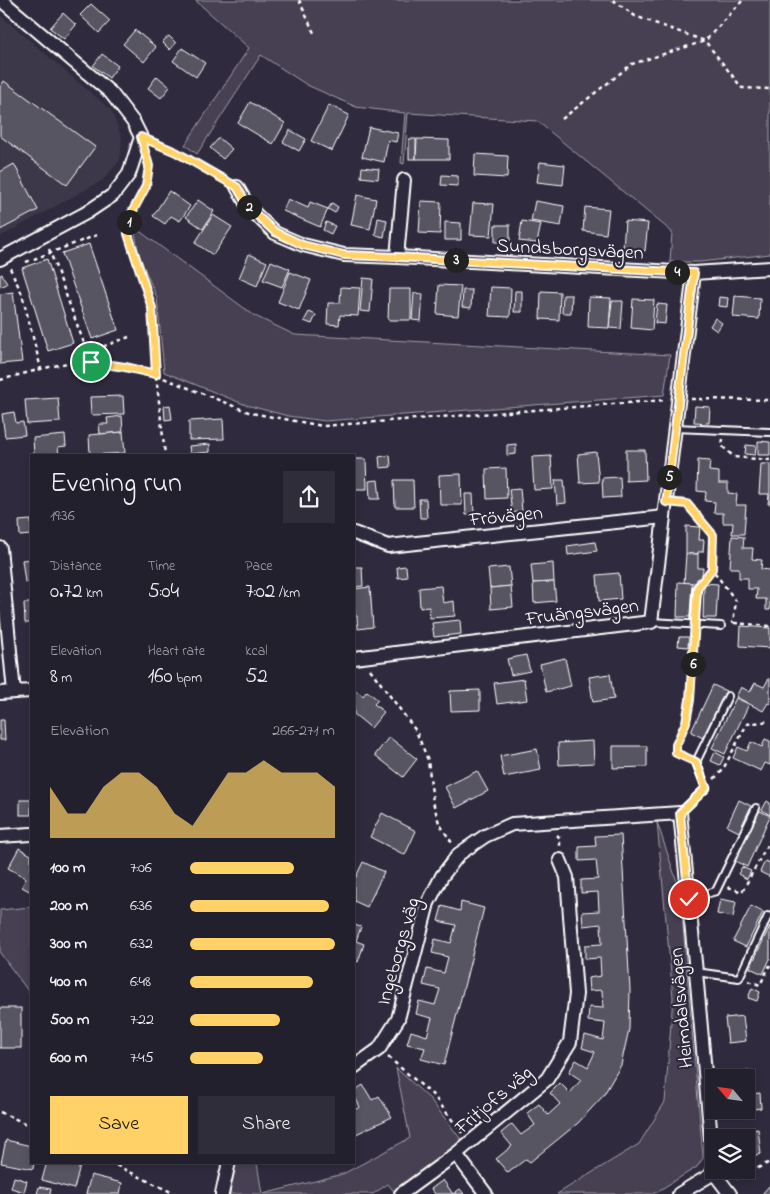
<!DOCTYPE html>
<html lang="en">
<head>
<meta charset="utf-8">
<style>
  :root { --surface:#23202e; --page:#2f2d3a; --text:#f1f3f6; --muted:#a3a3aa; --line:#403e4a; --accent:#ffd166 }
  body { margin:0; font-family:"Indie Flower",sans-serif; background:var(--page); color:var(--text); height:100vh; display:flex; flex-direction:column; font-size:19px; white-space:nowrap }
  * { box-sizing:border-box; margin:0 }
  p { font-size:16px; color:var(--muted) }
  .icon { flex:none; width:28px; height:28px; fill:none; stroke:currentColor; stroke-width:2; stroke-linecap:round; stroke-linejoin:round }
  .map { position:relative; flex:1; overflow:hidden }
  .side { position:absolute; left:30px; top:454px; width:325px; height:710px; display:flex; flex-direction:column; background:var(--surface); border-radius:0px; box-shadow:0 2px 8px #0003,0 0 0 1px var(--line) }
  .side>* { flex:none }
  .needle { width:32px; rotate:299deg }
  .buttons { position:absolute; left:705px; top:1069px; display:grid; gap:10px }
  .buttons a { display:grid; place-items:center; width:50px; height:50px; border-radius:0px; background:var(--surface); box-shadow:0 2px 8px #0003,0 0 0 1px var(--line); font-size:25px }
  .pin { position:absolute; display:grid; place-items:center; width:42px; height:42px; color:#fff; margin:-21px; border:2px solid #fff; border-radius:50%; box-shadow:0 1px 5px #0007 }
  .km { position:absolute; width:25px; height:25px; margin:-12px; border-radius:50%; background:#222; color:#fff; font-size:14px; line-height:25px; text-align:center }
  .round { display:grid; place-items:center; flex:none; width:52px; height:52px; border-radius:0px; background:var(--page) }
  .head { display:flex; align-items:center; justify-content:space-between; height:85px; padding:0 20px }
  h1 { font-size:28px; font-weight:600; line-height:38px }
  .stats { display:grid; grid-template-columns:repeat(3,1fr); gap:8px; height:85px; padding:5px 20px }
  .stats div { display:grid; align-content:center }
  .stats b { font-size:21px; font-weight:600 }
  .stats small { font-size:14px; font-weight:400 }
  .stats p { font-size:14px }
  .chart { height:140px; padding:10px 20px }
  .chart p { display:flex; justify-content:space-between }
  .chart svg { width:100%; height:90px; margin-top:5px; fill:var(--accent); opacity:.7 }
  .button { display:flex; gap:10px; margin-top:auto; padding:10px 20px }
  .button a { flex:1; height:58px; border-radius:0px; background:var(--accent); color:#111; font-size:20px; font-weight:600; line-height:58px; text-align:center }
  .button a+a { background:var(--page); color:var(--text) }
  ul { padding:0 20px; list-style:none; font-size:16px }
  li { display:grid; grid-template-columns:80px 60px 1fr; align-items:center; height:38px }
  li i { height:12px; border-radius:6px; background:var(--accent) }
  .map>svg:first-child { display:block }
</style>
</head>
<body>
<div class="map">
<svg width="770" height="1194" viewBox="0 0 770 1194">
  <rect width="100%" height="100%" fill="#2f2a3d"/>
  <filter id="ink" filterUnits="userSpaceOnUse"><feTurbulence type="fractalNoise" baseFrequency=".02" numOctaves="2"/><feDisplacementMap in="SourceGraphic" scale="10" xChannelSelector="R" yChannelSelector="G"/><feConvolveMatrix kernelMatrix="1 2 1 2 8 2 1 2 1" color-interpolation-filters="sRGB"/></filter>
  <g filter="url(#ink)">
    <path fill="#3c3749" d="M0,15L111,110L122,138L120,160L103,180L0,237Z"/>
    <g fill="#464152" stroke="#a2a0a8">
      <path d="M195,0H770V254L700,262H670L672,232L537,121L408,113L404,164L401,163L405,113L356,107L307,85L261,55L197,154L185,145L249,48Z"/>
      <path d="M134,227L255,316L295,335L670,355L664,395L325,421L288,416L246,405L164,372L157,298L139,256Z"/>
      <path d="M657,822L680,891L703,1158L697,1167L653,1194H557L639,1144L665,1102L673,997Z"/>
      <path d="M31,907V995L0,953V910Z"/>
      <path d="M396,1068L430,1099L463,1142L396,1194L388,1184L373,1194H263L343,1174L410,1138Z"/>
      <path d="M235,1163H257L262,1194H228Z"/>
    </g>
    <g fill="#595564" stroke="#fff">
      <path d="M91,4L110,21L99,33L80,15Z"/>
      <path d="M63,13L76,25L64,39L50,28Z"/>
      <path d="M135,30L156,47L144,62L123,44Z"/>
      <path d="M169,36L176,43L170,50L162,42Z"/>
      <path d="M182,48L205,63L196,77L173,61Z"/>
      <path d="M102,54L118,66L109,78L93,66Z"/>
      <path d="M157,76L170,87L161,98L148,88Z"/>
      <path d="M4,81L95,147L67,185L0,136V87Z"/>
      <path d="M250,102L285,123L273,144L238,123Z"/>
      <path d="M329,105L349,115L332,151L311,141Z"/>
      <path d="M369,127L398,133L396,142L388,140L384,162L362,157Z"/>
      <path d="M290,130L306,139L299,151L283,142Z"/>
      <path d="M219,138L232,149L223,159L210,148Z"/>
      <rect x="409" y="139" width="7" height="20"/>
      <path d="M417,139L449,140V159H416Z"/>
      <path d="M475,154L508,156L507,178L474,176Z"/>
      <path d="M540,162L565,165L563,185L537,182Z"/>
      <path d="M14,164L38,210L0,230V172Z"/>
      <path d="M362,167L379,169L378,179L361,177Z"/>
      <path d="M442,175L458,176V186L441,185Z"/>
      <path d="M169,191L190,206L180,221L171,216L165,224L153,216Z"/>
      <path d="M357,195L376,199L370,229L351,225Z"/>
      <path d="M288,199L308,208L310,202L328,209L320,227L283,211Z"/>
      <path d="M198,200L214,211L203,229L186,217Z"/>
      <path d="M421,201L441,202L440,234L419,233Z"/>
      <path d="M535,201L564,206L561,226L531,221Z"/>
      <path d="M332,203L338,207L335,213L328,209Z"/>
      <path d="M473,203L494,204L491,236L470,235Z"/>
      <path d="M585,207L609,209L606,234L583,231Z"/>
      <path d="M213,215L232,227L213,255L195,243Z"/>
      <path d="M378,218L387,220L384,237L375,235Z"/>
      <path d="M522,221L541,224L537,243L519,241Z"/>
      <path d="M625,221L648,223L645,251L623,249Z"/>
      <path d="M326,222L335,226L331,234L323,230Z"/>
      <path d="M445,222L461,223V240H445Z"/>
      <rect x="495" y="225" width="15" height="17"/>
      <path d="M89,244L118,330L92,339L62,253Z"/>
      <path d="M249,254L267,262L257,286L239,278Z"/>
      <path d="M47,259L73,343L48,351L22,268Z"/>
      <path d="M271,261L290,269L282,287L263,280Z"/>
      <path d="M290,272L311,280L299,310L278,302Z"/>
      <path d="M2,274L7,284L0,287V275Z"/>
      <path d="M363,278L373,279L370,312L360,311Z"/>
      <path d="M439,285L461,286L458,316L437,314Z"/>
      <path d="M341,287L360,288L358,316L340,315L339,325L327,324L328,303H340Z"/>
      <path d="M491,287L511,288L510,317L489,316Z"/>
      <path d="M389,289H411V320H388Z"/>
      <path d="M463,290H472L471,308L462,307Z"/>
      <path d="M515,291H522V312H514Z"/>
      <path d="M541,291L560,292L559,320L540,319Z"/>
      <path d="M13,292L22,362L0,364V294Z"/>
      <path d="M414,293L423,294L421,321L412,320Z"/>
      <path d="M563,295H572L571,313H562Z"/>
      <path d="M735,296L760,298L759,319L733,317Z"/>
      <path d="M589,297L611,298L609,328L588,327Z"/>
      <path d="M719,297L728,298L727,307L718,306Z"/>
      <path d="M633,299L654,300L652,330L631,328Z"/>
      <path d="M612,301H623L621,329L609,328Z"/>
      <path d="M657,304L667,305L665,324L655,323Z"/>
      <path d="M309,312L316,315L312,324L304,321Z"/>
      <path d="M715,318L722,323L717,331L710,326Z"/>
      <path d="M123,396L124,414L91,415L90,397Z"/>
      <path d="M58,398L60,422L27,424L25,400Z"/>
      <path d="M170,405L172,419L165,420L164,406Z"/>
      <path d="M695,406L710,407L709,423L694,422Z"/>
      <path d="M14,412L16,423L23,422L25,435L5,437L2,414Z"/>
      <path d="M122,416L123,432L100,434L99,424H108L107,418Z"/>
      <path d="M223,419L224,439L189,440V421Z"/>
      <path d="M123,432L125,453L90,455L89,435Z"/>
      <path d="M65,435L66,446L58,447L59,455H34L33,438Z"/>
      <path d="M758,441L770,442V455H758Z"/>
      <path d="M210,444V452L190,454L189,446Z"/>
      <path d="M516,444V454L507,455V445Z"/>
      <path d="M746,445L756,446L755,455L745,454Z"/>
      <path d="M626,450H645L646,480L626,481Z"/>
      <path d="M596,452L599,482L580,483L578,454Z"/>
      <path d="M390,455L391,467L380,468L379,457Z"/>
      <path d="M551,456L553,489L534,490L532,457Z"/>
      <path d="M354,459H366L367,489H354Z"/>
      <path d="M698,460L710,461L709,471L719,472V483H728V493L737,494L736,505H746L744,534H732L733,523H723V513H714L715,502L705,501L706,492L697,491Z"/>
      <path d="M761,464H770V504H768L769,494H759Z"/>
      <path d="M506,468L507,498L487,499L486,469Z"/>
      <path d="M461,474L462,505H440L439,475Z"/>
      <path d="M620,477L621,497L603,498L602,478Z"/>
      <path d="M378,480L380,499H370L369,481Z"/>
      <path d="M394,480H413L414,507H395Z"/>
      <path d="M555,480H564L566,503L557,504Z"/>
      <path d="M520,488L522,511L512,513L509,489Z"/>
      <path d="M465,494H473L474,514L466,515Z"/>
      <path d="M419,499H426L427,518H420Z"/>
      <path d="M31,520V535L20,536L19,521Z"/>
      <path d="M686,526L700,527L699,540H704L703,552H698V554H686Z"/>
      <path d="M732,536L744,537L743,548H753L752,559L762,560L761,569L770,570V610H766V599H756L757,589H748V578H739V568H730Z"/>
      <path d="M595,542L597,551L568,555L567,546Z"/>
      <path d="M686,554H698V568H703L702,579H697V583H684Z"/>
      <path d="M31,559V581L25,582L22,560Z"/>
      <path d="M553,563L554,582L533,583L531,565Z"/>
      <path d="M406,566L407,577L398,578L397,567Z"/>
      <path d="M354,567H362L363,586L354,587Z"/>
      <path d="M509,567L511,586L490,588L488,569Z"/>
      <path d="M619,573L621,599L599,601L597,575Z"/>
      <path d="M554,582L556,601L534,603L533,583Z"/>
      <path d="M678,582L692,583L690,617H677Z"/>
      <path d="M704,583L718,584L716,618H703Z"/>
      <path d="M441,586L443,603L454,601L455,616L430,618L429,607L420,608L419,588Z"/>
      <path d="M511,586L513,607L491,609L490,588Z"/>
      <path d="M370,587L373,627L358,629L357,616H355L354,589Z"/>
      <path d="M24,603H31V623H25Z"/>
      <path d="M460,620L461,634L434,637L432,623Z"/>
      <path d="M741,626L770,628V648L740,646Z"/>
      <path d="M679,637H689L688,647L678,646Z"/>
      <path d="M526,655L530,671L511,675L507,659Z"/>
      <path d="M565,658L571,686L546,692L540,664Z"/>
      <path d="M610,674L614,699L593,702L589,677Z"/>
      <path d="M769,678L770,679V704L768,703L763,711L736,697L741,687L750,692L755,683L764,687Z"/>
      <path d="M524,679L527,700L497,704L494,683Z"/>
      <path d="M713,685L726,691L703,738L691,732Z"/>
      <path d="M354,689L363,696L367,691L378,700L374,704L384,712L371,728L354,714Z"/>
      <path d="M480,690V710L451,711L450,691Z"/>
      <path d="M736,698L749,704L725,754L712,748Z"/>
      <path d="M0,720H4L5,740H0Z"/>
      <path d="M389,737L417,759L403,777L375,755Z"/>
      <path d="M765,739L770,741V765L765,763L761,771L733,758L738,747L747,751L751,742L762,747Z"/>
      <path d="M593,741L594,763L559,765L558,743Z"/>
      <path d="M613,746H647V767L613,768Z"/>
      <path d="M537,749L541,770L504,777L500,756Z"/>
      <path d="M715,752L724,757L720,765L711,761Z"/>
      <path d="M477,771L488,791L456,808L445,787Z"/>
      <rect x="20" y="800" width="11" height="15"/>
      <path d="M739,800L751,806L739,832L727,826Z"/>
      <path d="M767,801L770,803V815L762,810Z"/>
      <path d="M758,810L770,816L747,867L735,861Z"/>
      <path d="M382,813L416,831L405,855L370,837Z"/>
      <path d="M621,835L630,990L629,1029L621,1065L603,1096L578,1123L530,1162L526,1159L508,1173L496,1159L512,1146L501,1133L512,1124L521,1135L535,1125L527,1113L539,1104L548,1115L560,1104L550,1093L560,1083L570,1093L581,1080L569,1072L576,1060L588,1067L595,1052L582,1048L585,1035L603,1040L605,1023L588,1021L589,1007L603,1008L602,990L589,991L588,978L601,976L600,958L585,959V945L602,944L601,924L583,926L582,912L599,911L598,892L581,893V880L598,879L596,860L579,861V847L596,846L595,836Z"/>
      <path d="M19,848L31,855V868L30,869L31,870V892L22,887L26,878L8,868Z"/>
      <path d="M765,861L770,863V877L760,872Z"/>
      <path d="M363,862L384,872L367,907L354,901V881Z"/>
      <path d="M742,867L751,871L747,879L738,874Z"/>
      <path d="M720,899L736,902L733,917L717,914Z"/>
      <path d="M461,902L484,908L444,1065L421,1059L425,1048L407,1044L411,1031L427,1036L432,1018L416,1014L419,1001L435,1005L440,989L423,985L427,969L444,973L448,957L432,953L435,939L451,943L456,925L438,921L442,906L460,911Z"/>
      <path d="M751,906L763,912L746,947L733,941Z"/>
      <path d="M354,925L361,927L356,941L364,944L358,962L354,960Z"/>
      <path d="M770,926V959L763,974L750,968Z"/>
      <path d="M752,988L760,992L757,1001L748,998Z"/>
      <rect x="0" y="1008" width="21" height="40"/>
      <path d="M743,1016L746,1041L728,1043L725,1018Z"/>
      <path d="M749,1070L751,1094L760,1093L761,1108L746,1110V1078H731L730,1072Z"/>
      <path d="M363,1085L372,1100L379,1096L392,1117L354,1135V1110L360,1107L354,1095V1091Z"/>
      <path d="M758,1129L761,1154L746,1157V1138H739L738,1133Z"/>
      <path d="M6,1140L31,1146V1162H34L33,1169L1,1163Z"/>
      <path d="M47,1162H72L80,1165L74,1189L42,1180Z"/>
      <path d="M91,1175L122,1183L120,1194H86Z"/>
      <path d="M14,1177L27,1181L24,1192L11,1188Z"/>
      <path d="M443,1180L453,1194L460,1189L464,1194H435L431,1189Z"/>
      <path d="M770,1185V1194H762Z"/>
      <path d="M39,1187L51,1189L50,1194H37Z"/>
    </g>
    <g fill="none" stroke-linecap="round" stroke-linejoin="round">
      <g stroke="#fff" stroke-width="10">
        <g id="lane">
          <path d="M675,428L770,432"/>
          <path d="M651,622L721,626"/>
          <path d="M694,624L697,588"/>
          <path d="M680,813L706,788L696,762L728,696"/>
          <path d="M689,899L716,891L756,808"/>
          <path d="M696,972L739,978L768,916"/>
        </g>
      </g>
      <g stroke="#fff" stroke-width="16">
        <g id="street">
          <path d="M237,187L249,208L275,233L303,245L344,255L397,257L694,273L770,268"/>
          <path d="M397,257L404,180"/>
          <path d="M0,259L86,213L113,195L129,174L141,137L134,123L111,93L1,0"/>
          <path d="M354,533L388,546L664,517"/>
          <path d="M0,548L14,692"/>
          <path d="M354,658L651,622L694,273"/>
          <path d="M0,693L31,691"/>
          <path d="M0,836L31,834"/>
          <path d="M354,1067L379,1049L398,1019L428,903L442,876L459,854L485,836L512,824L680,813L696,972L714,1173L730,1194"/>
          <path d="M456,1154L486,1194"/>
          <path d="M222,1194L229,1162"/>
          <path d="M401,1194L456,1154L469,1143L547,1079L570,1042L576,994L567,877L560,860"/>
          <path d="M679,1194L714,1173"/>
        </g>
      </g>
      <g stroke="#fff" stroke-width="2.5" stroke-dasharray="4 4" stroke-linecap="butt">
        <path d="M299,0L314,33"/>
        <path d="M613,0L635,16L705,41L742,88L770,89"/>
        <path d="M562,119L632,64L705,41L743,0"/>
        <path d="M154,142L176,152L226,181"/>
        <path d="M148,160L149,166L146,186L129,219L128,234L152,308L156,375L165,455"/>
        <path d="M49,249L91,362"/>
        <path d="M26,262L97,235"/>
        <path d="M10,268L22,294L41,369"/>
        <path d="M88,352L129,337"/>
        <path d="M0,380L41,369L71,362H91L125,367L156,375L251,413L323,426L666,400"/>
        <path d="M691,399L770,400"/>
        <path d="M723,439L722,446L734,457L770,460"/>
        <path d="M678,503L687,504L713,535L712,569L736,601L733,623"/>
        <path d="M702,581L712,569"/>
        <path d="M734,623L770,626"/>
        <path d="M370,669L416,731L428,760L433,802L439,823L452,843"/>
        <path d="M688,758L676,753V745L686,722L690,700L694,633"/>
        <path d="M714,779L722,771L747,724L770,721"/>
        <path d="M557,835L560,838V848"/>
        <path d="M728,887L742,892L770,840"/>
        <path d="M748,981L760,985L770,965"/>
        <path d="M388,1057L434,1096L462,1133"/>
        <path d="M0,1112L31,1126"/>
        <path d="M109,1162L175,1194"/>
        <path d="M736,1179L770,1162"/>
      </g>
      <use href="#lane" stroke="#2f2a3d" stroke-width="6"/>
      <use href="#street" stroke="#2f2a3d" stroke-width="12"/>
    </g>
  </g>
  <g fill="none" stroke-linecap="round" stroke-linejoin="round" filter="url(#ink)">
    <g stroke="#fff" stroke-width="10">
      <path id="route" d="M91,362L125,367L156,374L152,308L128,234L129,218L146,186L149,166L141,137L176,152L237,187L249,208L275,232L303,245L344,255L397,257L694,273L666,502L687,504L713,535L712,569L697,588L690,700L686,722L676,745V753L696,762L706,788L680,813L689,899"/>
    </g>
    <use href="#route" stroke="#ffd166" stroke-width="6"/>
  </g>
  <g text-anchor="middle" stroke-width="4.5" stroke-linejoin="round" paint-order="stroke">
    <g font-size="20" fill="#fff" stroke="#2f2a3d">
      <text transform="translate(570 248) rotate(3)" y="7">Sundsborgsvägen</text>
      <text transform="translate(506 515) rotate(-6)" y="7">Frövägen</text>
      <text transform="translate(582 611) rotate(-7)" y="7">Fruängsvägen</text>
      <text transform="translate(397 951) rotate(-74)" y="7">Ingeborgs väg</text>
      <text transform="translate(680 1008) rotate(-95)" y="7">Heimdalsvägen</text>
      <text transform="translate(493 1099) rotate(-40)" y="7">Fritjofs väg</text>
    </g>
  </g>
</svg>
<div class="buttons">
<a><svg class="needle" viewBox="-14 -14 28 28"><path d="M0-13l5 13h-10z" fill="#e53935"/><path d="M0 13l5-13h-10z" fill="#a3a3aa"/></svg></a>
<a><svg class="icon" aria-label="layers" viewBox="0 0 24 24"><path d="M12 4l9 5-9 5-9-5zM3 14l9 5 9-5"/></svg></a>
</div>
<div class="pin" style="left:91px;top:362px;background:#1e9e55"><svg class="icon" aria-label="arrive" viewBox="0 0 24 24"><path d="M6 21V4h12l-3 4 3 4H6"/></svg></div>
<div class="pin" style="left:689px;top:899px;background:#d93025"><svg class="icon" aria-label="check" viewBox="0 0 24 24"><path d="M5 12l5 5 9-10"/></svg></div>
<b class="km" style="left:129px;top:222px">1</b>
<b class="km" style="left:249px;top:207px">2</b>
<b class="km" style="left:456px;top:260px">3</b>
<b class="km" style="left:677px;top:272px">4</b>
<b class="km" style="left:669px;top:477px">5</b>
<b class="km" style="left:693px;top:664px">6</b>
<section class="side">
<div class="head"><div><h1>Evening run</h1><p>19:36</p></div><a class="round"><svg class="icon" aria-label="share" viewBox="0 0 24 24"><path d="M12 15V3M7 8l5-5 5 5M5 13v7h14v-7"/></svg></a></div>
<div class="stats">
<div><p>Distance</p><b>0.72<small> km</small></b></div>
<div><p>Time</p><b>5:04</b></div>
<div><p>Pace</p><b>7:02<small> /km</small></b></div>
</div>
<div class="stats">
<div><p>Elevation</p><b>8<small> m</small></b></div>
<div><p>Heart rate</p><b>160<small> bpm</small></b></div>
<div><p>kcal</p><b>52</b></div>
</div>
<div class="chart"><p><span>Elevation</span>266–271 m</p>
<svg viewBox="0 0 160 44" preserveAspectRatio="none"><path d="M0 44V19L10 32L20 32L30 19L40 12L50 12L60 19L70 32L80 38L90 25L100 12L110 12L120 6L130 12L140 12L150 12L160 19V44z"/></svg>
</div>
<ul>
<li><b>100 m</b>7:06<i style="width:72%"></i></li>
<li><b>200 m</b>6:36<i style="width:96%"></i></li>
<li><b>300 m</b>6:32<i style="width:100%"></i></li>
<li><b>400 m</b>6:48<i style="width:85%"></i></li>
<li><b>500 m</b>7:22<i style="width:62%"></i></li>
<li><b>600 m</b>7:45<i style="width:50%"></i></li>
</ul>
<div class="button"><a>Save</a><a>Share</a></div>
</section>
</div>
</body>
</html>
